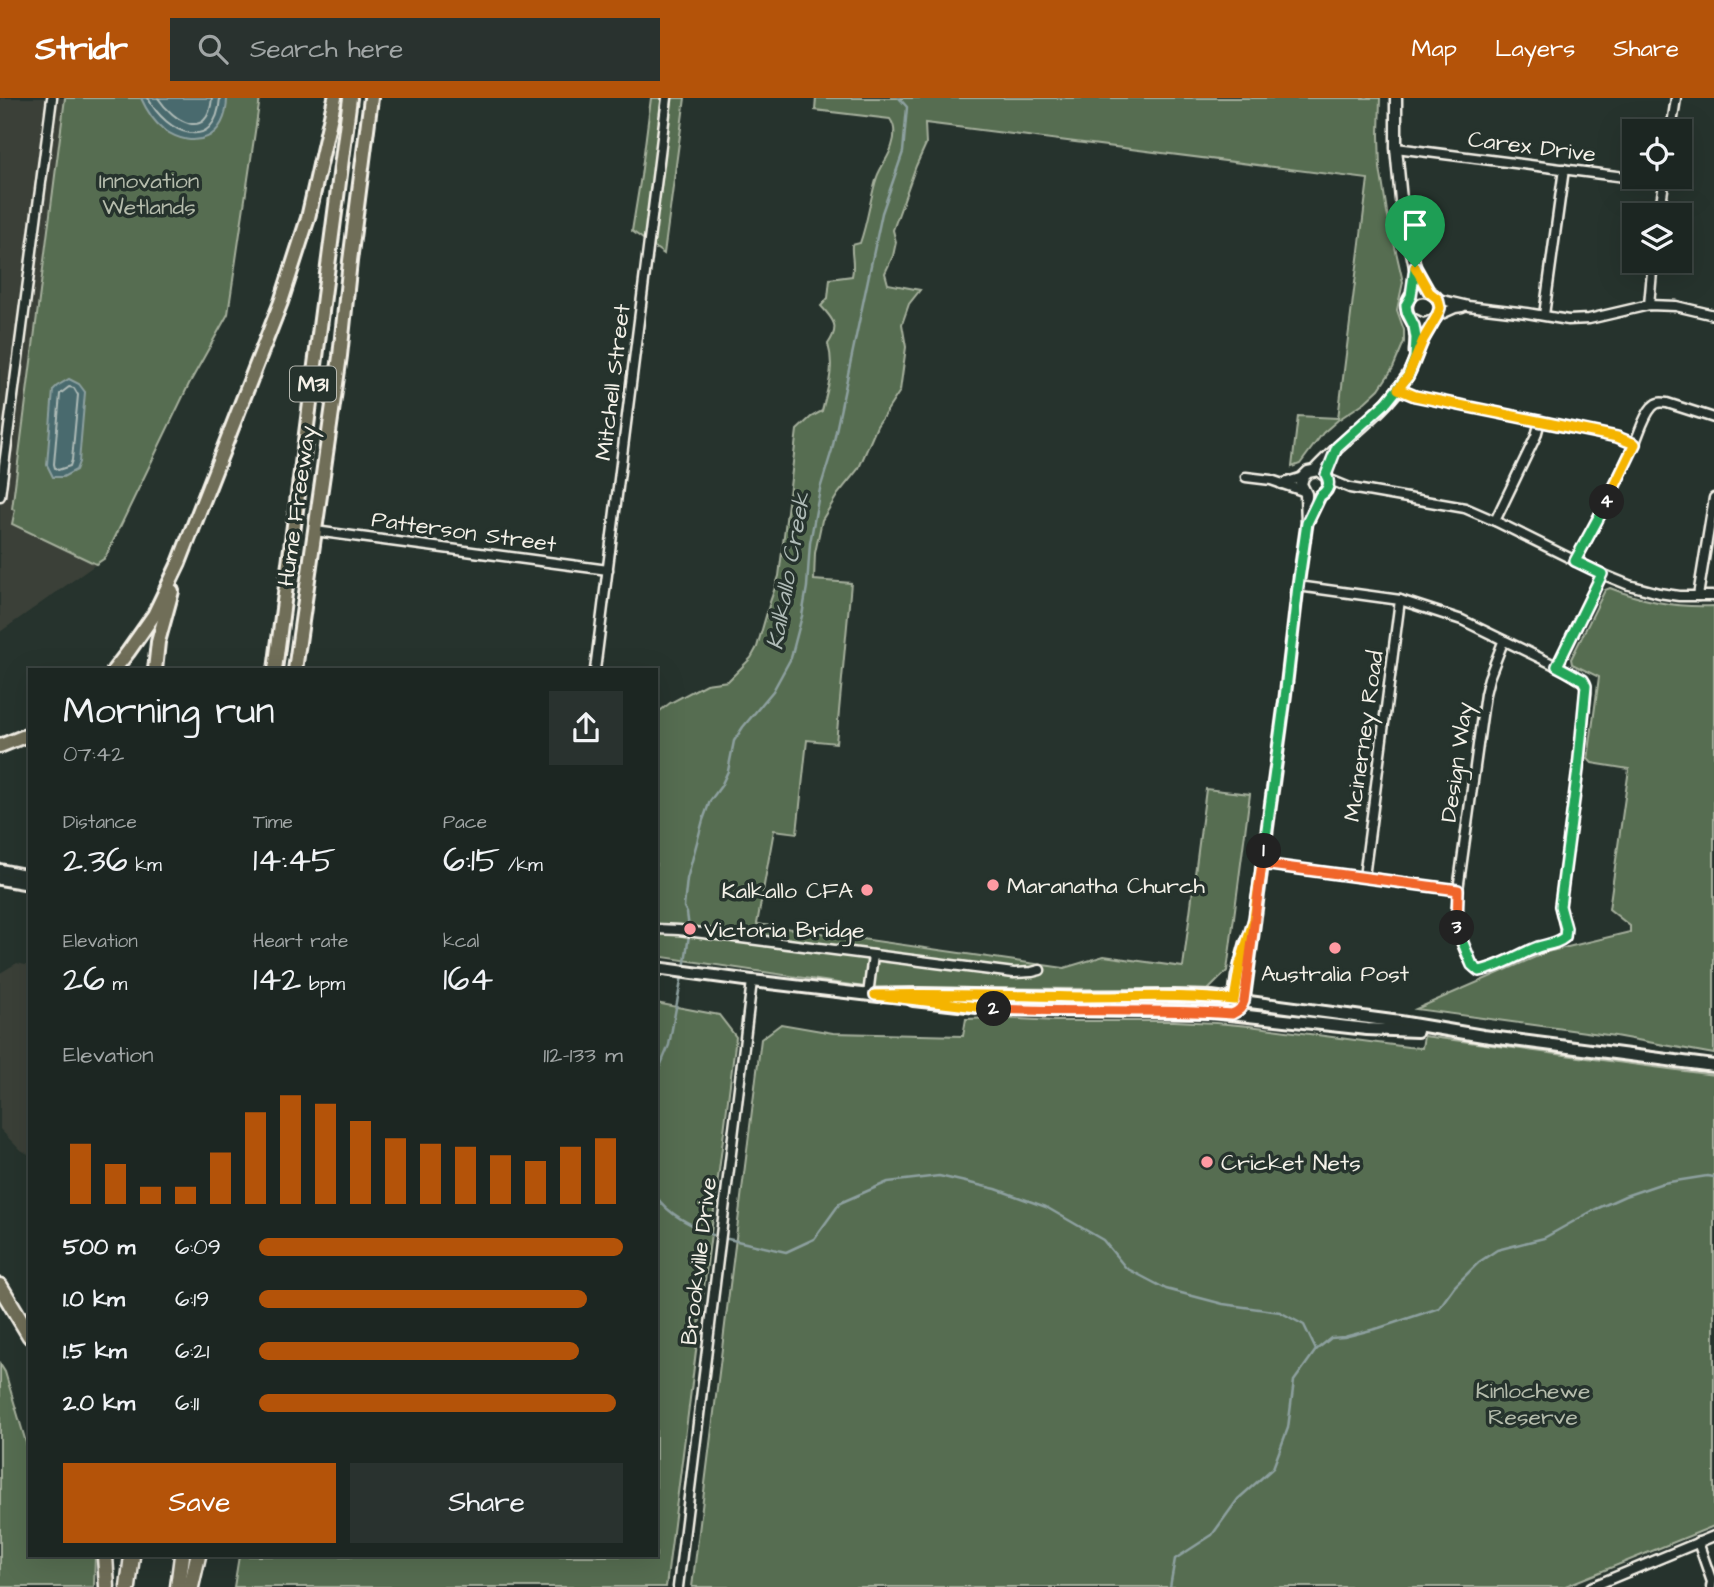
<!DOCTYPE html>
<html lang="en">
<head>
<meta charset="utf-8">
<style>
  :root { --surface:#1c2622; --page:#29322f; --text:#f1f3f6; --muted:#a0a5a5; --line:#3a4340; --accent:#b45309 }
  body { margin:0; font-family:"Architects Daughter",sans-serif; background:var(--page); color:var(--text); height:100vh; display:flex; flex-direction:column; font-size:26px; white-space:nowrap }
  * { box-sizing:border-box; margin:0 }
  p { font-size:23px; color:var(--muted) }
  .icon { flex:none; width:38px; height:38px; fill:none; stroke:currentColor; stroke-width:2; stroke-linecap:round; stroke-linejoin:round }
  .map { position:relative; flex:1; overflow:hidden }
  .drawer { position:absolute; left:28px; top:570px; width:630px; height:889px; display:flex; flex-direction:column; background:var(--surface); border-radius:0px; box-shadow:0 7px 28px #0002,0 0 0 2px var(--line) }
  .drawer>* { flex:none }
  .tools { position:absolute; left:1622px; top:21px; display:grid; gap:14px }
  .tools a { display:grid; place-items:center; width:70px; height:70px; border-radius:0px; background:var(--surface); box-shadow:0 7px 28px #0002,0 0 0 2px var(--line); font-size:35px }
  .pin { position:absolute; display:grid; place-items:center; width:60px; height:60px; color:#fff; margin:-72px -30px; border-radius:50% 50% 50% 0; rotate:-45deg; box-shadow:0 0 7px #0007 }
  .pin .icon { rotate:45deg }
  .km { position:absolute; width:35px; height:35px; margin:-18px; border-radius:50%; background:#222; color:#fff; font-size:19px; line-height:35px; text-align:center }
  .round { display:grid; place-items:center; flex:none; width:74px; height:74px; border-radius:0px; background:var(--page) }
  .summary { display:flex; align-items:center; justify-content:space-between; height:119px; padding:0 35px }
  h1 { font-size:38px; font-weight:600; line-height:52px }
  .metrics { display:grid; grid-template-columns:repeat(3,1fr); gap:10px; height:119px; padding:7px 35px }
  .metrics div { display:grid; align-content:center }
  .metrics b { font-size:35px; font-weight:600 }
  .metrics small { font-size:19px; font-weight:400 }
  .metrics p { font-size:19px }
  .chart { height:196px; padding:14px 35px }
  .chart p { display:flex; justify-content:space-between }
  .chart svg { width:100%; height:126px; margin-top:7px; stroke:var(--accent); stroke-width:6 }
  .action { display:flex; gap:14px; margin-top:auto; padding:14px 35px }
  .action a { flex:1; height:80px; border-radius:0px; background:var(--accent); color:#fff; font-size:28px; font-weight:600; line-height:80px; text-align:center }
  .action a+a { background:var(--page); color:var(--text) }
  ul { padding:0 35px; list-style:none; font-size:23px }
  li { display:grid; grid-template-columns:112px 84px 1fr; align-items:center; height:52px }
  li i { height:18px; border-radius:9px; background:var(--accent) }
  header { display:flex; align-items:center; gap:42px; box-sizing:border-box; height:98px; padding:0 35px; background:var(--accent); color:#fff }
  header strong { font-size:33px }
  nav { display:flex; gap:38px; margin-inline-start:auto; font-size:24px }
  .search { width:490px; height:63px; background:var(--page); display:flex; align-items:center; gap:18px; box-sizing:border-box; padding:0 24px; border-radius:0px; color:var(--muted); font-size:26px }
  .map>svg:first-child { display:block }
</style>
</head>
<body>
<header>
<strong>Stridr</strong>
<div class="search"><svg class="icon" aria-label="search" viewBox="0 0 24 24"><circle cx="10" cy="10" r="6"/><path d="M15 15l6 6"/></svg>Search here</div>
<nav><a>Map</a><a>Layers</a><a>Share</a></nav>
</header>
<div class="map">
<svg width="1714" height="1489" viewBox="0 0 1714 1489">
  <rect width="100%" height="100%" fill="#26332d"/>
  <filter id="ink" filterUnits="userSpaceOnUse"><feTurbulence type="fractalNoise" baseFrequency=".0143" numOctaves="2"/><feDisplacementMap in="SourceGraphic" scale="14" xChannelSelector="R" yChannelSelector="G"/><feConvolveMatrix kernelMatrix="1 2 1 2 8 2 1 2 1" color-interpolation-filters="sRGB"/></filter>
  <g filter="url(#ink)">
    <g fill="#3a4038">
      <path d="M0,0H260L228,216L189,286L105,460L0,534Z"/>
      <path d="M17,865L30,868V1057L19,1051L0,1031V875Z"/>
    </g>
    <g fill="#566d51" stroke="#a5af9c" stroke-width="2">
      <path d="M65,0H260L228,216L189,286L105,460L96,466L12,426L15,412L12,411Z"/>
      <path d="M651,0H685L664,156L632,133L641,78Z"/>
      <path d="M816,0H1380L1379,37L1380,70L1387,114L1403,184L1397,212L1404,232V244L1393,270L1379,291L1365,304L1338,322L1323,335L1300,366L1292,369L1298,318L1338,320L1368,81L925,25L926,46L916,68L893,132L896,144L893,158L885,175L888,186L920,192L909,206L902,226L906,249L900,293L877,328L859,370L838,396L822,422L815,455L814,482L851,485L836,645L807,642L797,735L774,732L757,826L1064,870L1104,858L1183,869L1206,691L1250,696L1227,873L1208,892L864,889L656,858V616L670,605L706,586L728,583L751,560L757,549L770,504L779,478L797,332L811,319L822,313C828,290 835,269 828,246C840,229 834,222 821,208L828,200L830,181L852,178C855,165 851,159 852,147L860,145C868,123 870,100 877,79C881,68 889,59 892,48C895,39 896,29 890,21L815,12Z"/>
      <path d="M1610,490C1643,503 1678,510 1714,508V956L1615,938L1416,911L1547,854L1630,834V828L1609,811L1629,671L1592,665L1588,661L1599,579L1572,566L1571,561L1605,492Z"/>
      <path d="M656,905L719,917L736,939L666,1489H234L239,1458H656Z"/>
      <path d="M996,920L1056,923H1174L1216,925L1249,928L1408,949L1422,950L1424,938L1714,977V1428L1563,1489H692L761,941L781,926L833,935L963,938L966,921Z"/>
      <path d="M0,1266L5,1274L30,1358V1458H95L94,1489H0Z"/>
    </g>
    <g fill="#486a6e" stroke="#8da09f" stroke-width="2">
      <path d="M141,0H227C227,40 195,54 163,31C153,23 146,11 141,0Z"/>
      <path d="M69,281L79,286L85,294L79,364L76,372L63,379H53L47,367L53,292L57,288Z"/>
    </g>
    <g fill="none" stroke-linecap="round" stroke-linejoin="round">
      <g stroke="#afbbb7" stroke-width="2">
        <path d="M148,0C166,36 216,57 220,0"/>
        <path d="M158,0C174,24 208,44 212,0"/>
        <path d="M69,289L74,290L78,297L72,362L70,368L58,372L55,370L54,366L60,296Z"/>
      </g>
      <g stroke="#8da09f" stroke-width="2.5">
        <path d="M689,830L687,815L684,809L687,781L703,722L710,703L721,688L728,673L734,643L743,629L773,593L791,560L802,518L807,489L810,445L820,391L832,352L882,115L903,54L907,9L899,0"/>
        <path d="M684,871L689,837"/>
        <path d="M656,978L669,947L682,878"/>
        <path d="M656,1098C668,1117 693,1128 713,1137"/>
        <path d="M728,1141L786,1154L814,1141L840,1105L888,1084L939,1078L996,1091L1046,1109L1103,1142L1126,1170L1166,1191L1223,1206L1280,1214L1304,1227L1316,1252"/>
        <path d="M1170,1489L1175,1461L1212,1437L1238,1401L1273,1370L1288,1330L1294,1283L1316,1252L1331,1240L1344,1239L1379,1230L1439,1210L1455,1188L1479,1164L1497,1152L1544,1140L1594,1112L1625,1098L1663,1085L1707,1078L1714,1079"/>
      </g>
      <g stroke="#f4f1e8" stroke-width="13">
        <g id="minor">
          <path d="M1671,33L1676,0"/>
          <path d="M1396,50L1664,84"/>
          <path d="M1659,117L1665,79"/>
          <path d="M1438,201L1468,208L1527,215L1568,222L1589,221L1649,207L1676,208L1714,217"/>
          <path d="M1649,207L1653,163"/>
          <path d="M1544,217L1564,71"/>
          <path d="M1437,218L1455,210L1462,209"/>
          <path d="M1398,291L1415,298L1617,339L1635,346"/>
          <path d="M1246,379L1271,382L1303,393"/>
          <path d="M1328,381L1350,390L1465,410L1495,423L1602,476L1629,487L1659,495L1679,498H1714"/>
          <path d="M1281,386L1303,379"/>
          <path d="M0,398L52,0"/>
          <path d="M1495,423L1536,338L1540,323"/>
          <path d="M315,433L608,472"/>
          <path d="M1575,463C1596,426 1615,388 1633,349C1639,337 1643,319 1652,309C1657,304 1660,304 1667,305L1714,320"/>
          <path d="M1298,488L1400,502L1462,522L1567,573L1585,585L1586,595L1578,671L1560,808L1565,830V839C1558,846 1536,850 1525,855C1516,859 1487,873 1479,872C1470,871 1457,834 1456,825C1456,814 1458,803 1458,792L1485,596L1489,580L1503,544"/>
          <path d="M1698,498L1714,400"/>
          <path d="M1557,568L1602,476"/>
          <path d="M595,572L667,0"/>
          <path d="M1262,766L1458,792"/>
          <path d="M1364,779L1400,502"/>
          <path d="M656,831L679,832L1014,875L1032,874L1040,872"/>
          <path d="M868,897L873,857"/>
          <path d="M1698,1444L1712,1484L1711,1489"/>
          <path d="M678,1489L752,883"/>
          <path d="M1591,1489L1714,1438"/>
        </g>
      </g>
      <g stroke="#f4f1e8" stroke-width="15">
        <g id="tertiary">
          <path d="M1396,0V50L1401,102L1415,169L1429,194"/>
          <path d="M1410,220L1422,226C1433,225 1443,217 1439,204C1433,188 1409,190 1407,207C1405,215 1411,220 1414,227C1417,235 1416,245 1415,254"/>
          <path d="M1315,372C1344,340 1383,317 1406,280C1413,270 1416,257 1421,246C1425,237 1430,230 1434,222"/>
          <path d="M1233,908L1237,878L1246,845"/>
          <path d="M1232,916L1241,911L1244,903L1285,600L1298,488L1307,425L1306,396L1301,386L1303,379L1308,374L1318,372L1327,379C1330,387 1328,393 1320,398L1307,425"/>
        </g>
      </g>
      <g stroke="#f4f1e8" stroke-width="16">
        <g id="secondary">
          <path d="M0,772L30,778"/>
          <path d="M0,781L30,786"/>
          <path d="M656,870L752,883L879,898"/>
          <path d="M875,897L919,896L1083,899L1173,898L1212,899L1400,924L1483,938L1714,968"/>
          <path d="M913,902L995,911L1211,914L1367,931L1417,933"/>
        </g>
      </g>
      <g stroke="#f4f1e8" stroke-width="18">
        <g id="trunk">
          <path d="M114,572L128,554L154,517L179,465L281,204L308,120L335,0"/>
          <path d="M155,572L158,544L172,493"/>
          <path d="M275,572L350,0"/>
          <path d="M295,572L340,258L350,163L371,0"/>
          <path d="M0,648L30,636"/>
        </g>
      </g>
      <g stroke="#f4f1e8" stroke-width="19">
        <g id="motorway">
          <path d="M0,1188L30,1238"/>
          <path d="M105,1458L107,1489"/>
          <path d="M128,1489L132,1458"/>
          <path d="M178,1489L182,1458"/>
          <path d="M191,1489L198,1458"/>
        </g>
      </g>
      <use href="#minor" stroke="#26332d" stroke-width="8"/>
      <use href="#tertiary" stroke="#26332d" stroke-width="10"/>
      <use href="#secondary" stroke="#26332d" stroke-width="10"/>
      <use href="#trunk" stroke="#706e59" stroke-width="12"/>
      <use href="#motorway" stroke="#706e59" stroke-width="14"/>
    </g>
  </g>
  <g fill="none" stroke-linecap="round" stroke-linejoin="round" filter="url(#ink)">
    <g stroke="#fff" stroke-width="14">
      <path id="split-1" d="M1264,753L1285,600L1298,488L1307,425L1320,398C1328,393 1331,385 1326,377L1337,349L1387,304L1408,278L1415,260L1416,240L1414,228L1407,214L1406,207L1411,198L1415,169"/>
    </g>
    <g stroke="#fff" stroke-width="14">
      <path id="split-2" d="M994,911L875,897C945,895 1014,898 1084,899C1134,899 1184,896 1234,902L1240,866L1254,821L1264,753"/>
    </g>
    <g stroke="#fff" stroke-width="14">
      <path id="split-3" d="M994,911C1074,915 1153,910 1232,916C1239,913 1242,910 1244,903L1262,766L1458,792L1457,830"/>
    </g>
    <g stroke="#fff" stroke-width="14">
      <path id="split-4" d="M1457,830L1472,867L1479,873C1499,870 1519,856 1538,849C1548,846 1557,846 1565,839L1566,830L1560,808L1578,671L1586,588L1583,582L1557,568L1602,476L1575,463L1607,404"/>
    </g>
    <g stroke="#fff" stroke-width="14">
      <path id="split-5" d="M1415,169L1429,194L1438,201L1440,210L1437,218L1423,242L1408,278L1398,291L1415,298L1617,339L1635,346L1607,404"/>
    </g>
    <use href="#split-1" stroke="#22a559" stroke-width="9"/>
    <use href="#split-2" stroke="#f5b400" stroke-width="9"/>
    <use href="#split-3" stroke="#f0652b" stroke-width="9"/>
    <use href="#split-4" stroke="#22a559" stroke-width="9"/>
    <use href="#split-5" stroke="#f5b400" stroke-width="9"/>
  </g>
  <g fill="#ff9aa2" stroke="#26332d" stroke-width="2.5">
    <circle cx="993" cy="787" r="7"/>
    <circle cx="867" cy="792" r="7"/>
    <circle cx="690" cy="831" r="7"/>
    <circle cx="1335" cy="850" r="7"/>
    <circle cx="1207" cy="1064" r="7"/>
  </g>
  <g text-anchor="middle" stroke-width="7" stroke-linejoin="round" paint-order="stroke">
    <rect fill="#26332d" stroke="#b6b8b0" stroke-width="2" x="290" y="268.5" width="46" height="35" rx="5"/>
    <g font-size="21" font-weight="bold" fill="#f4f1e8">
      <text x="313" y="293">M31</text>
    </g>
    <g font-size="23" fill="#f4f1e8" stroke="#26332d">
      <text transform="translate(1532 48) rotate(7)" y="8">Carex Drive</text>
      <text transform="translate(612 284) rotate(-83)" y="8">Mitchell Street</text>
      <text transform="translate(296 408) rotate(-82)" y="8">Hume Freeway</text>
      <text transform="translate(464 433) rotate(8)" y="8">Patterson Street</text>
      <text transform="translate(1363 638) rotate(-82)" y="8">Mcinerney Road</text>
      <text transform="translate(1456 664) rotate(-82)" y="8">Design Way</text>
      <text transform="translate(698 1163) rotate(-83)" y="8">Brookville Drive</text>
    </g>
    <g font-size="23" fill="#b5bcac" stroke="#26332d">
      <text x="149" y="90">Innovation<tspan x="149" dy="26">Wetlands</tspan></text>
      <text x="1533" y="1300">Kinlochewe<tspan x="1533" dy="26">Reserve</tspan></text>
    </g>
    <g font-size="23" fill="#f4f1e8" stroke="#26332d" text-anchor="start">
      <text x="1007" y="795">Maranatha Church</text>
      <text x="853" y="800" text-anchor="end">Kalkallo CFA</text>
      <text x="704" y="839">Victoria Bridge</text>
      <text x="1335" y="883" text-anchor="middle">Australia Post</text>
      <text x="1221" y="1072">Cricket Nets</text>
    </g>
    <g font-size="24" font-style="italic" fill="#afbbb7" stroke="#26332d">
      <text transform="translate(788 473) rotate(-80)" y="8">Kalkallo Creek</text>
    </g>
  </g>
</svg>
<div class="tools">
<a><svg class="icon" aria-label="locate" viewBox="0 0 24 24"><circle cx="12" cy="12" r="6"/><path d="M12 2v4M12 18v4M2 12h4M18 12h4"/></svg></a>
<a><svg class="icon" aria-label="layers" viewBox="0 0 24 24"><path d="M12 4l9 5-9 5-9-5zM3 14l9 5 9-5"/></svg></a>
</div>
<div class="pin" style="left:1415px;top:169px;background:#1e9e55"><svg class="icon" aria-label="arrive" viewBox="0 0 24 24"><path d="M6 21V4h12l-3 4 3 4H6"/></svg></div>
<b class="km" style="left:1264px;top:753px">1</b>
<b class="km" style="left:994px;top:911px">2</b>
<b class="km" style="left:1457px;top:830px">3</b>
<b class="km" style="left:1607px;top:404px">4</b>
<section class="drawer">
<div class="summary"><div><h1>Morning run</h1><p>07:42</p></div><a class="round"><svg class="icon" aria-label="share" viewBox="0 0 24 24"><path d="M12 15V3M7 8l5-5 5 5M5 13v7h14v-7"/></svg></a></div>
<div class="metrics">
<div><p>Distance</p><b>2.36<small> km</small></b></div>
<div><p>Time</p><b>14:45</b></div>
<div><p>Pace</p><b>6:15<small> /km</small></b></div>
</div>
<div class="metrics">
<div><p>Elevation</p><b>26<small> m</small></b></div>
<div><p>Heart rate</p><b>142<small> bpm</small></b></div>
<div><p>kcal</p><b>164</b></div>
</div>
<div class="chart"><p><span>Elevation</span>112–133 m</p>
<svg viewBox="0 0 160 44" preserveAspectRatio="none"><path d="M5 44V23M15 44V30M25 44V38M35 44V38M45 44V26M55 44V12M65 44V6M75 44V9M85 44V15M95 44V21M105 44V23M115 44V24M125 44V27M135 44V29M145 44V24M155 44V21"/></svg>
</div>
<ul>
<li><b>500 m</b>6:09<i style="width:100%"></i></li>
<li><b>1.0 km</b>6:19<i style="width:90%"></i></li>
<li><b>1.5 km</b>6:21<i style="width:88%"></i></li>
<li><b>2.0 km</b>6:11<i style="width:98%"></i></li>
</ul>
<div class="action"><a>Save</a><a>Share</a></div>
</section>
</div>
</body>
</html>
